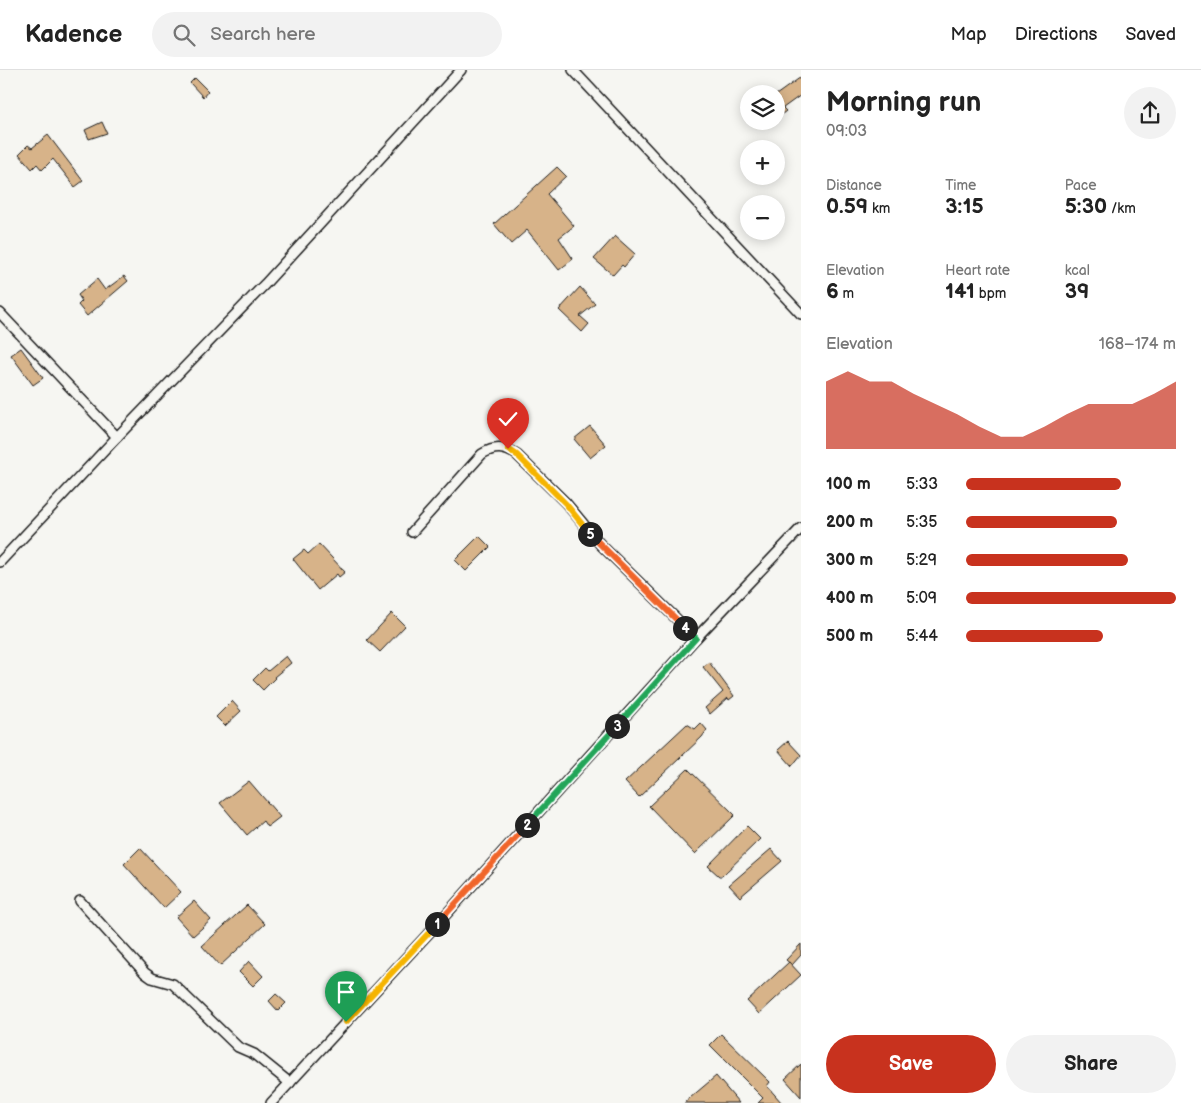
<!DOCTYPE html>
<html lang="en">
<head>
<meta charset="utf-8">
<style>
  :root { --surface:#fff; --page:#f2f2f2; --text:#222; --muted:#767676; --line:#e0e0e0; --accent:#c8321e }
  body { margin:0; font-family:"Balsamiq Sans",sans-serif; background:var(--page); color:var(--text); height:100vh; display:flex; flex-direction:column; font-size:19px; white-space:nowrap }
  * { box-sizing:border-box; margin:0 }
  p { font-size:16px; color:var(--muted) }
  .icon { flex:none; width:28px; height:28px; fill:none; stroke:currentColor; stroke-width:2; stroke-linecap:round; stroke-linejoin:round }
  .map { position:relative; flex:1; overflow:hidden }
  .details { display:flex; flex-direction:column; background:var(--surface); width:400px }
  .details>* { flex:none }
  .tools { position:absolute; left:740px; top:15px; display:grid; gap:10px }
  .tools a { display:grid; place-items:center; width:45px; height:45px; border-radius:50%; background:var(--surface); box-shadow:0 2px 12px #0003; font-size:25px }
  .pin { position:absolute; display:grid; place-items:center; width:42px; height:42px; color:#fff; margin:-51px -21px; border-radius:50% 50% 50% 0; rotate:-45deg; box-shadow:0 0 5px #0007 }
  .pin .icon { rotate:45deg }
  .km { position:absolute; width:25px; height:25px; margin:-12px; border-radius:50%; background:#222; color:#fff; font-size:14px; line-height:25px; text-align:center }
  .round { display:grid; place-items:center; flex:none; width:52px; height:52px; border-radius:26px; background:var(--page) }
  .headline { display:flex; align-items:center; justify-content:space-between; height:85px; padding:0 25px }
  h1 { font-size:28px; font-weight:700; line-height:38px }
  .figures { display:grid; grid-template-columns:repeat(3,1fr); gap:8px; height:85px; padding:5px 25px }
  .figures div { display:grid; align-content:center }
  .figures b { font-size:21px; font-weight:700 }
  .figures small { font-size:14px; font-weight:400 }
  .figures p { font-size:14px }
  .chart { height:140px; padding:10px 25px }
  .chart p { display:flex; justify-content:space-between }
  .chart svg { width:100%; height:90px; margin-top:5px; fill:var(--accent); opacity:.7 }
  .cta { display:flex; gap:10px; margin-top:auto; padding:10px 25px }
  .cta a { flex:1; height:58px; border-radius:30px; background:var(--accent); color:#fff; font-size:20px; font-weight:700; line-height:58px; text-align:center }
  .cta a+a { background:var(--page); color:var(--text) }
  ul { padding:0 25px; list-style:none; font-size:16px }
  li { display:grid; grid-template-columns:80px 60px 1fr; align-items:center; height:38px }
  li i { height:12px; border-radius:6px; background:var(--accent) }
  header { display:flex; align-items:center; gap:30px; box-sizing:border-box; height:70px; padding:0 25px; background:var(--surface); border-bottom:1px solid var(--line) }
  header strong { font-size:24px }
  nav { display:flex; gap:28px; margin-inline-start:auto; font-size:18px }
  .search { width:350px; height:45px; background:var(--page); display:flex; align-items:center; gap:12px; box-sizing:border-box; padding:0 18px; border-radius:28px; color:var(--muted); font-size:19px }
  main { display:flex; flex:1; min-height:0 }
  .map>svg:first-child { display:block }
</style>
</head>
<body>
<header>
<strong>Kadence</strong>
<div class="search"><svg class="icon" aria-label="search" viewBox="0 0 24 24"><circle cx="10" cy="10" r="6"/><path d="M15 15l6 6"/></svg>Search here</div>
<nav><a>Map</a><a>Directions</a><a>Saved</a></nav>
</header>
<main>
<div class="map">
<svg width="801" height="1033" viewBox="0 0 801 1033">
  <rect width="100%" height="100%" fill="#f6f6f2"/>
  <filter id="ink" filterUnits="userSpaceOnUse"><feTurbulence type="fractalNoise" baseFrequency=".02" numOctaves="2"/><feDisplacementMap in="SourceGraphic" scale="10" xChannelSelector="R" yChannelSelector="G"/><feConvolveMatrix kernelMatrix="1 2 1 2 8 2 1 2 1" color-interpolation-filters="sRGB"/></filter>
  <g filter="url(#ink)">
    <g fill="#d7b389" stroke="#1c1c1c">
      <path d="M801,7V25L783,38L786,41L776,49V25Z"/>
      <path d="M195,8L208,21L203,27L190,13Z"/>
      <path d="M102,52L107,63L89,69L85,60Z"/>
      <path d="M48,65L83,111L75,117L53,89L42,100L37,94L32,99L19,84L28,75L32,78Z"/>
      <path d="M557,97L566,106L547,124L574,156L559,168L573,189L559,200L527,160L511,174L494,154Z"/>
      <path d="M615,166L635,184L624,197L622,195L613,205L594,189Z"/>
      <path d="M124,206L128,211L87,246L78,235L82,231L78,225L97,209L105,220Z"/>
      <path d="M580,217L595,234L580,246L589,254L582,262L559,240Z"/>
      <path d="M21,278L43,308L33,315L11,285Z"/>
      <path d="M590,356L606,375L590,388L574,369Z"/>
      <path d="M479,466L490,477L466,501L455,490Z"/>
      <path d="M319,474L345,502L339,507L337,504L318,520L293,489L304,480L308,484Z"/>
      <path d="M392,543L405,556L380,582L367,570Z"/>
      <path d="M286,586L291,593L274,607L275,608L263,620L253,610L265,598L268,601Z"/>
      <path d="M709,592L734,626L729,630L728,628L710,644L705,638L723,622L703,597Z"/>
      <path d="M232,631L241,641L225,656L216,647Z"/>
      <path d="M701,653L707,660L702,667L639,727L625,712L687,654L695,659Z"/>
      <path d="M788,671L801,685L792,696L778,680Z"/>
      <path d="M688,699L735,745L695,784L649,736Z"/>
      <path d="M249,711L280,747L267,757L263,751L247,765L220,733Z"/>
      <path d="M747,756L760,769L722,806H719L708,796Z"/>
      <path d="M140,778L181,822L164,838L124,794Z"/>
      <path d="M771,779L782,791L740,827L729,815Z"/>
      <path d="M194,831L211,850L193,866L176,847Z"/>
      <path d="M247,835L265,854L220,896L202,876Z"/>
      <path d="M801,874V885L792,895L786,890Z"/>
      <path d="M249,891L263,906L253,916L239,902Z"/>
      <path d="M789,892L801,905L759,944L747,931Z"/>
      <path d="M276,924L286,933L278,941L269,931Z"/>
      <path d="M721,964L770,1012L767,1016L782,1033H758L763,1028L710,975Z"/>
      <path d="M801,994V1027L785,1009Z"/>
      <path d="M716,1006L739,1033H684Z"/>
    </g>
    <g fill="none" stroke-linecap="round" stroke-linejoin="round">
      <g stroke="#1c1c1c" stroke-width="12">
        <g id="street">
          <path d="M573,0L801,244"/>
          <path d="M0,243L117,367"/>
          <path d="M412,462L482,384C495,376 504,377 517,385L566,433L600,474L696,568"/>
          <path d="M0,492L117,367L265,214L461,0"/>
          <path d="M80,831L145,903L152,908L173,914L238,977L254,984L290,1013"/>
          <path d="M271,1033L441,850L696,568L801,458"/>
        </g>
      </g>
      <use href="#street" stroke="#f6f6f2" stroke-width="9"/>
    </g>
  </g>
  <g fill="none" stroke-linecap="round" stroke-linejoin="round" filter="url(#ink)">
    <g stroke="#fff" stroke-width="10">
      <path id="split-1" d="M346,952L437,854"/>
    </g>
    <g stroke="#fff" stroke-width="10">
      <path id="split-2" d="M437,854L527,755"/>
    </g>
    <g stroke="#fff" stroke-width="10">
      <path id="split-3" d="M527,755L617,656"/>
    </g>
    <g stroke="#fff" stroke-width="10">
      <path id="split-4" d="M617,656L696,568L685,558"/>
    </g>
    <g stroke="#fff" stroke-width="10">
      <path id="split-5" d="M590,464L685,558"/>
    </g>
    <g stroke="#fff" stroke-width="10">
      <path id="split-6" d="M508,379L517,385L566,434L590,464"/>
    </g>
    <use href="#split-1" stroke="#f5b400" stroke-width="6"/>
    <use href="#split-2" stroke="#f0652b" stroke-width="6"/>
    <use href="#split-3" stroke="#22a559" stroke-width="6"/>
    <use href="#split-4" stroke="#22a559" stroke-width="6"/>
    <use href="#split-5" stroke="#f0652b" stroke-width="6"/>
    <use href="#split-6" stroke="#f5b400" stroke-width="6"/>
  </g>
</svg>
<div class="tools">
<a><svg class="icon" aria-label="layers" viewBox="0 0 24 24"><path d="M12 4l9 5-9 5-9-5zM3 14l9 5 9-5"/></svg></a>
<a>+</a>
<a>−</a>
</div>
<div class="pin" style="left:346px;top:952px;background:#1e9e55"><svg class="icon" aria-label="arrive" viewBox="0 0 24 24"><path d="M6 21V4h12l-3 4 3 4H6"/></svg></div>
<div class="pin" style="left:508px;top:379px;background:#d93025"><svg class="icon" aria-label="check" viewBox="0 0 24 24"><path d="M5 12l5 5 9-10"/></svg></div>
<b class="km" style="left:437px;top:854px">1</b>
<b class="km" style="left:527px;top:755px">2</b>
<b class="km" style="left:617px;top:656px">3</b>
<b class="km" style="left:685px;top:558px">4</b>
<b class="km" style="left:590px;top:464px">5</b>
</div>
<section class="details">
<div class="headline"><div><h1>Morning run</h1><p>09:03</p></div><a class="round"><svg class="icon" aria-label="share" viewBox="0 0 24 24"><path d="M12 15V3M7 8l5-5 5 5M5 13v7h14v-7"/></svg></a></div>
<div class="figures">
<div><p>Distance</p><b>0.59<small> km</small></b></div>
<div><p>Time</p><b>3:15</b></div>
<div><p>Pace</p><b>5:30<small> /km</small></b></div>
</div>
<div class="figures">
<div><p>Elevation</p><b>6<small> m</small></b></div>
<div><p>Heart rate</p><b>141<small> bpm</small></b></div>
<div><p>kcal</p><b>39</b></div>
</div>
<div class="chart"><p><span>Elevation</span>168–174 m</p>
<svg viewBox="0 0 160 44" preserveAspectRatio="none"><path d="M0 44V11L10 6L20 11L30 11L40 17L50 22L60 27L70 33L80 38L90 38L100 33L110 27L120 22L130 22L140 22L150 17L160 11V44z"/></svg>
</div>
<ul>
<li><b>100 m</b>5:33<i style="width:74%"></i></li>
<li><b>200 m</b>5:35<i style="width:72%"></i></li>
<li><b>300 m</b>5:29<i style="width:77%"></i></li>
<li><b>400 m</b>5:09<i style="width:100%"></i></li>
<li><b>500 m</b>5:44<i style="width:65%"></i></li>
</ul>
<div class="cta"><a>Save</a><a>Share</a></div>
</section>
</main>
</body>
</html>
